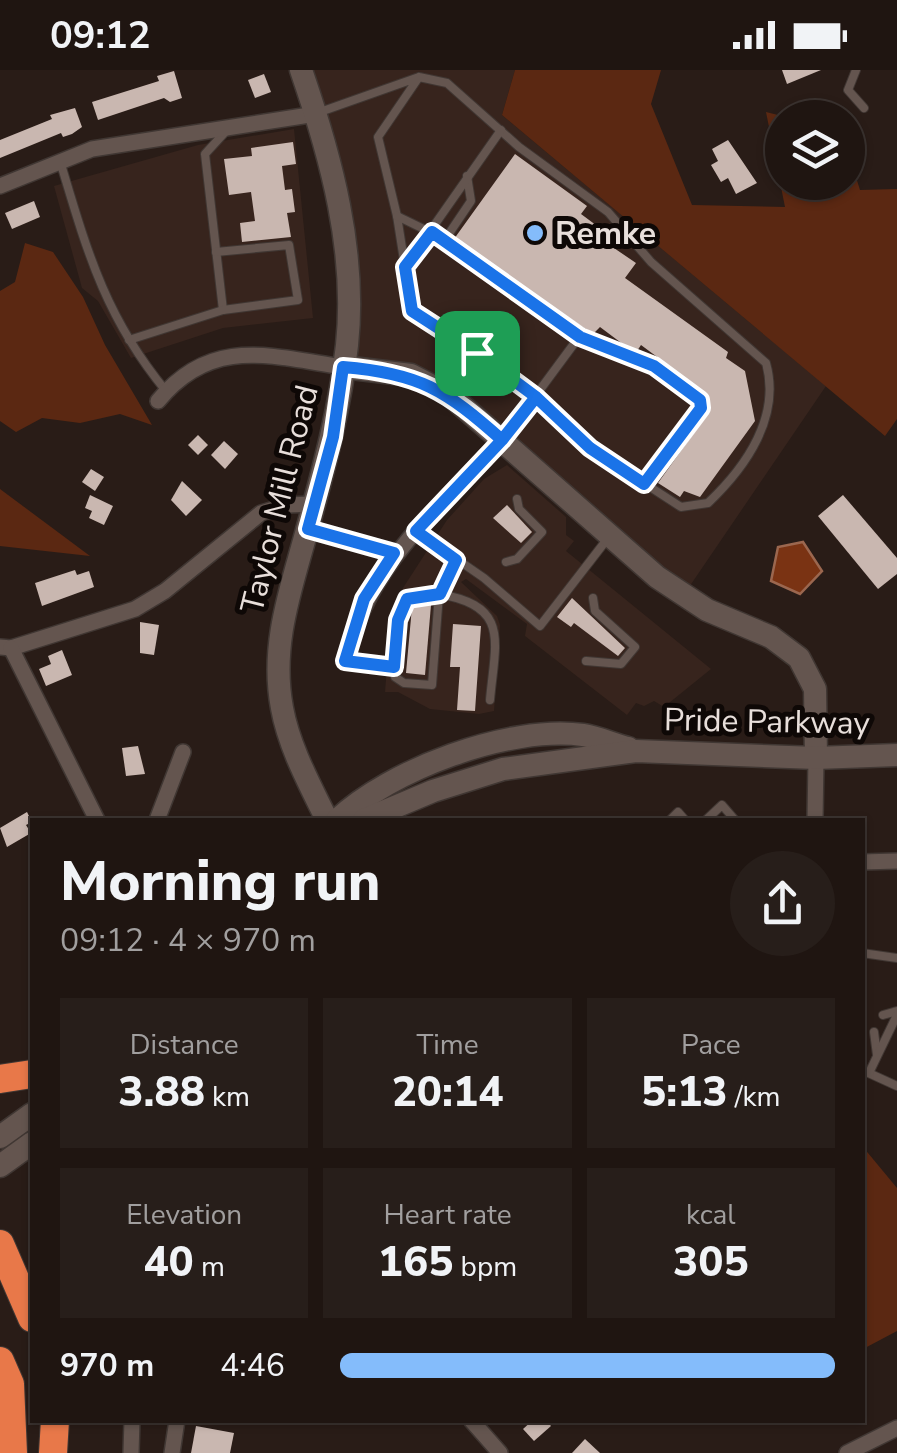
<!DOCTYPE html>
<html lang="en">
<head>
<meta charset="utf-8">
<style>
  :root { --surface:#1f1511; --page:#271e1a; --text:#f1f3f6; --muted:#a19f9f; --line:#3c3431; --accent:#84bcfb }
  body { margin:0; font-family:"Nunito Sans",sans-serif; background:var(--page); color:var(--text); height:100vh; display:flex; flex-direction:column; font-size:38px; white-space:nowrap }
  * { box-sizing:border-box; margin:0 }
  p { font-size:32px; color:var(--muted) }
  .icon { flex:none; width:55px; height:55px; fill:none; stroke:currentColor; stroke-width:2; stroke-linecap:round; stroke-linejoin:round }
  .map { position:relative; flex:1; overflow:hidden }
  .details { position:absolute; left:30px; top:748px; width:835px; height:605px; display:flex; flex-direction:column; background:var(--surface); border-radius:0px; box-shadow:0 2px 8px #0004,0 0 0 2px var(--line) }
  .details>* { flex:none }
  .fabs { position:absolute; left:765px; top:30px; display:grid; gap:20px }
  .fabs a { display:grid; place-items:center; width:100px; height:100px; border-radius:50%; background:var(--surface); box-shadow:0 2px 8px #0004,0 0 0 2px var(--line); font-size:50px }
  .pin { position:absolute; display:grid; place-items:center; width:85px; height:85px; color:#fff; margin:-42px; border-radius:20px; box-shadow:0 5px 15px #0006 }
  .round { display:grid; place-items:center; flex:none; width:105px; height:105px; border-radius:52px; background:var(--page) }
  .headline { display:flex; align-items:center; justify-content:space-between; height:170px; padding:0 30px }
  h1 { font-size:55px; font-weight:800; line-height:75px }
  .metrics { display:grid; grid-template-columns:repeat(3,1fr); gap:15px; height:170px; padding:10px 30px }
  .metrics div { display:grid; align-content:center; border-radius:0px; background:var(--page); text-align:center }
  .metrics b { font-size:42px; font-weight:800 }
  .metrics small { font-size:28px; font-weight:400 }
  .metrics p { font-size:28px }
  ul { padding:0 30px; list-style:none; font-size:32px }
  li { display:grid; grid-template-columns:160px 120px 1fr; align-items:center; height:75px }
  li i { height:25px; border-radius:12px; background:var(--accent) }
  .status { display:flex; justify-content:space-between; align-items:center; height:70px; padding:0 50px; background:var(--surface); direction:ltr }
  .status svg { height:28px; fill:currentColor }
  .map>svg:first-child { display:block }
</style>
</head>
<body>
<div class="status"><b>09:12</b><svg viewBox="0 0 49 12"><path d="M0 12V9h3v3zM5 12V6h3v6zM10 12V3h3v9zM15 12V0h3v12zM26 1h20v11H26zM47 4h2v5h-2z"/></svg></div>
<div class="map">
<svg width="897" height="1383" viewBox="0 0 897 1383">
  <rect width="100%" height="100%" fill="#291c17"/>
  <g fill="#37241d">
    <path d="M301,0H515L502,45L826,316L683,526L450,325L343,297L347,215Z"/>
    <path d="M294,59L313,248L223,258L131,288L98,231L82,218L54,116L198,75Z"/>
    <path d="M507,395L566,447V465L574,471L566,481L711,599L664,637L654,631L644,636L636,633L627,645L525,566L527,554L466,509L461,512L497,546L500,555L494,641L479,644L430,639L398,622H385L391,547L403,518L447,450L484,409Z"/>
  </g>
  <g fill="#5b2812">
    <path d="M515,0H661L651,34L692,135L785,137L766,42L786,47L782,48V112H848V82L860,120L897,119V349L885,366L502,45Z"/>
    <path d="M25,173L53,182L83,227L105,275L152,355L120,344L80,353L42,348L16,362L0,351V221L15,212Z"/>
    <path d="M0,419L90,486L0,476Z"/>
    <path d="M863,1077L897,1118V1261L863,1279Z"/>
  </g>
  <path fill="#7a3313" stroke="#9b674f" stroke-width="2.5" d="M803,472L822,501L800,524L771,511L778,477Z"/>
  <g fill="#c9b7b0">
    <path d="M782,0H821L787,14Z"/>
    <path d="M174,1L182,28L170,32L164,28L98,50L92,32L159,11L157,6Z"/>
    <path d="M264,4L271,22L255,28L248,10Z"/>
    <path d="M75,38L82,57L72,64L63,67L61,63L0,88V70L52,49L50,45Z"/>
    <path d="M728,70L757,113L736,124L728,108L721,112L711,95L718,91L712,79Z"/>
    <path d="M293,72L296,94L282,96L285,120L292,119L295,142L287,143L291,167L242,172L240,153L255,151L251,122L229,125L224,89L252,86L251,78Z"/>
    <path d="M515,84L587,136L581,144L616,170L611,176L636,193L625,208L728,282L726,288L745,301L755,351L700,427L684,421L680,427L658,413L709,342L707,324L641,275L637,281L628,278L600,257L593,264L454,169Z"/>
    <path d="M34,131L40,147L12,159L5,143Z"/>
    <path d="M198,365L208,375L198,385L188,375Z"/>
    <path d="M224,371L238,384L225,399L211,385Z"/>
    <path d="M91,399L104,407L95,421L82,412Z"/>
    <path d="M182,411L202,430L186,446L171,430Z"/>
    <path d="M90,425L113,436L104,455L89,448L92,441L85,438Z"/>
    <path d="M843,425L897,488V504L878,519L818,446Z"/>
    <path d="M507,435L532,462L521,473L493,448Z"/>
    <path d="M75,500L77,505L89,501L94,517L42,536L35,513Z"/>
    <path d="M572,528L625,578L618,586L574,553L571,557L557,547Z"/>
    <path d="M422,534L431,535L425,605L406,603L412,537Z"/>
    <path d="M140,552L159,555L154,585L140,583Z"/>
    <path d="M453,554L481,556L475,641L457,640L460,597H450Z"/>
    <path d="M62,580L72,605L46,616L39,599L51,594L48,586Z"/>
    <path d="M138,676L145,704L126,706L122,678Z"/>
    <path d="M27,742L32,752L26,755L31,763L7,777L0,758Z"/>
    <path d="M533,1350H546L551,1356L534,1371L523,1359Z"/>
    <path d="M196,1356L234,1363L230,1383H191Z"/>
    <path d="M585,1369L600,1383H572Z"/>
  </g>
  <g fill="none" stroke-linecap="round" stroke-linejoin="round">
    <g stroke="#403733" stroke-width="10">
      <g id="lane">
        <path d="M856,0L848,20L864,38"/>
        <path d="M320,42L419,7L447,13L519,77L608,142L651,192L766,293C781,346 747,396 708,433L681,437L590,378L536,327L412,241L397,146L378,67L419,7"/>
        <path d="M60,91C87,181 105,247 166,321"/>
        <path d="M397,146L432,163L579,267L654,296L700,330L701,338L644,414"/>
        <path d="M444,171L471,131L467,106"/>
        <path d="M405,197L501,60"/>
        <path d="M223,240L205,84L227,60"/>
        <path d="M129,270L223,240L298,230L289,175L216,182"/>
        <path d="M505,367L579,267"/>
        <path d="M312,460L394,483"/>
        <path d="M416,461L484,508L540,556L608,468"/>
        <path d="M506,492L517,489L542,462L519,439L517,429"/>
        <path d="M345,591L394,597L398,550L407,529L439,524L456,490"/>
        <path d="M586,591L621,594L635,577L595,541L593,528"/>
        <path d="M394,597L395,607L404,613L432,615L439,524C511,536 495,572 490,630"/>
        <path d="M670,750L678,742L685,750"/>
        <path d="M706,750L722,735L735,750"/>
        <path d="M862,883L897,888"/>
        <path d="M883,945L897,941"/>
        <path d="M874,962L877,985"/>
        <path d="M862,1000L897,1016"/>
        <path d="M869,1003L897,945"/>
      </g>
    </g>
    <g stroke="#403733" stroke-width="18">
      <g id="street">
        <path d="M0,116L92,79L316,44"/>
        <path d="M158,331C211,266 270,286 343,297"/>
        <path d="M0,577L11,578L135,539L165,521L261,443L287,435L313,434"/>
        <path d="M11,578L97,750"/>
        <path d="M345,591C367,496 437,439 502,370"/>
        <path d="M157,750L183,682"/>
        <path d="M815,750L816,688"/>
        <path d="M862,792L897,791"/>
        <path d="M471,1350L500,1383"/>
        <path d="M131,1383L132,1350"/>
        <path d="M172,1383L177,1350"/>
        <path d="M847,1383L897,1358"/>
      </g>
    </g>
    <g stroke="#403733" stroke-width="25">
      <g id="secondary">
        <path d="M301,0C331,87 357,182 347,275C340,338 324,398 307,460C291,519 270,575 282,638C289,677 310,715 327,750"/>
        <path d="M343,297L411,305L450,325L657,507L707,540L771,567L799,588L815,619L816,688"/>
        <path d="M337,750C390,700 508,655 583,665C597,667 613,674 628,678"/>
        <path d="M364,750L433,721L503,699L636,681L816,688L897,685"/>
        <path d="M0,1067L32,1044"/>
        <path d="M0,1096L32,1073"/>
      </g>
    </g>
    <g stroke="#403733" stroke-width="30">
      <g id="highway">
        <path d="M0,1009L32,1004"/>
        <path d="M0,1174L32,1248"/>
        <path d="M0,1291L10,1314L13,1383"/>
        <path d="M53,1383L55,1350"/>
      </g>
    </g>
    <use href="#lane" stroke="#64554f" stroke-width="8"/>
    <use href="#street" stroke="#64554f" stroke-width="15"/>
    <use href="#secondary" stroke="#64554f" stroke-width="22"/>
    <use href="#highway" stroke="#e87849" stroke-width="28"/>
  </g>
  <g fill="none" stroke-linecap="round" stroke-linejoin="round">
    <g stroke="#fff" stroke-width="20">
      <path id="route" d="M477,283L536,327L502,370L416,461L456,490L440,524L407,529L398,550L394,597L345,591L364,529L394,483L308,459L333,367L343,297C419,303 446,320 502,370L536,327L590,378L644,414L701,338L700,330L654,296L580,267L432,162L405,197L412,241L477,283"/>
    </g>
    <use href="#route" stroke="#1a73e8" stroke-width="12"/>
  </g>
  <circle fill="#84bcfb" stroke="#0e0806" stroke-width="4" cx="535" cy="163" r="10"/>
  <g text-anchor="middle" stroke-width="10" stroke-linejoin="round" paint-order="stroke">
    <g font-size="32" font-weight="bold" fill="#e8dfdb" stroke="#0e0806" text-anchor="start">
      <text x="555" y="174">Remke</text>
    </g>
    <g font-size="32" fill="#e8dfdb" stroke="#0e0806">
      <text transform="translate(279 429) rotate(-76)" y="11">Taylor Mill Road</text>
      <text transform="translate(767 651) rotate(1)" y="11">Pride Parkway</text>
    </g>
  </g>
</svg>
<div class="fabs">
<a><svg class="icon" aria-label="layers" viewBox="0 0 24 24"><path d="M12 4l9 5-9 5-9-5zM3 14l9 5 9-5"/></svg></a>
</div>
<div class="pin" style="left:477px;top:283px;background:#1e9e55"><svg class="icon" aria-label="arrive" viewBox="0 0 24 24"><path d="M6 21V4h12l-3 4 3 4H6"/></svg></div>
<section class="details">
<div class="headline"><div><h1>Morning run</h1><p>09:12 · 4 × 970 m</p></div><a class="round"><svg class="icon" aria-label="share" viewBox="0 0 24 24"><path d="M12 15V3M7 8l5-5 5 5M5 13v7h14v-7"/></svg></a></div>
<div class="metrics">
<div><p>Distance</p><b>3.88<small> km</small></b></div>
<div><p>Time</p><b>20:14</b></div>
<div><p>Pace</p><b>5:13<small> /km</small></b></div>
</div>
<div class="metrics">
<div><p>Elevation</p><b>40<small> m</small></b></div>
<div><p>Heart rate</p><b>165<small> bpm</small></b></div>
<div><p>kcal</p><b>305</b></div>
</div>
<ul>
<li><b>970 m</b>4:46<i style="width:100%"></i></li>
</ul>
</section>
</div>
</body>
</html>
